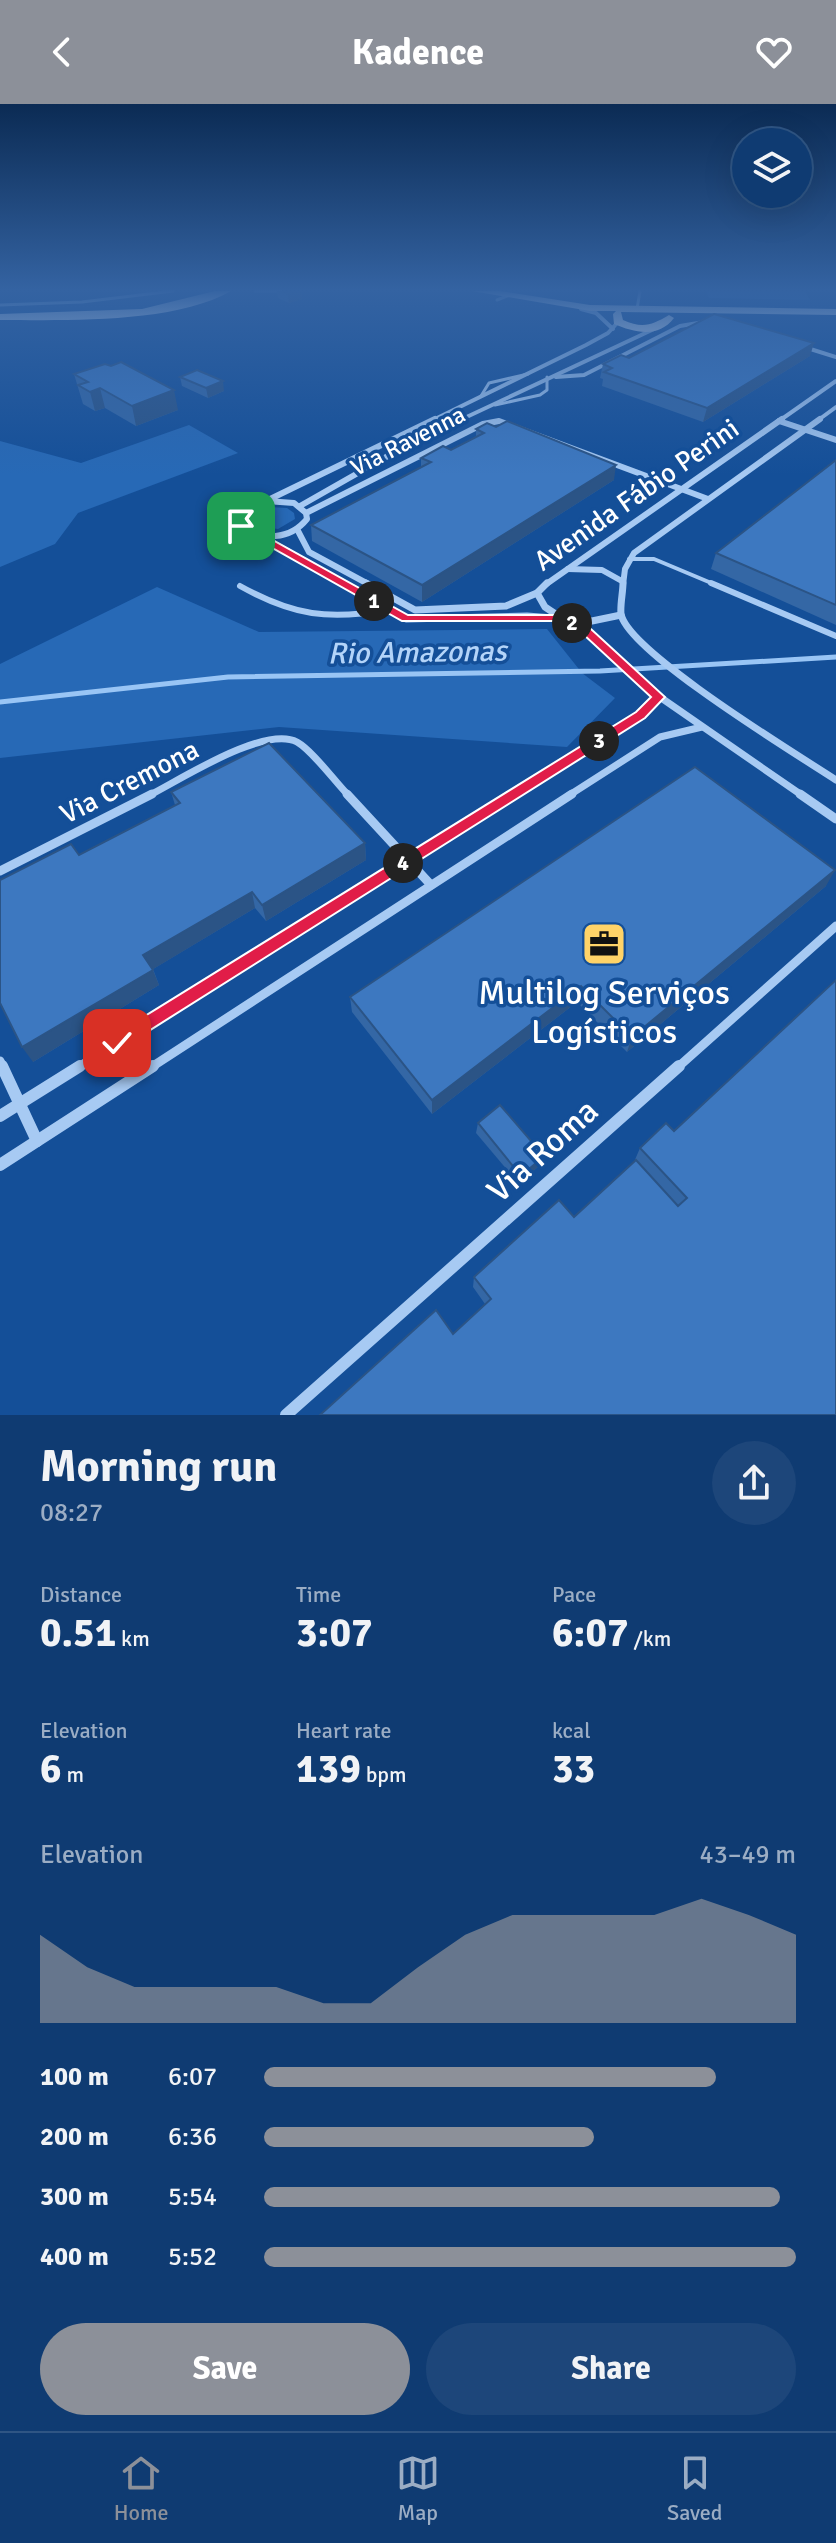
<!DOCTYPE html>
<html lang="en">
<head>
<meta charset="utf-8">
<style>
  :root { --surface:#0f3b72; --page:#1d467a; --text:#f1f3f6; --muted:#9badc4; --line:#2f5584; --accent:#8c9099 }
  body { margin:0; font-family:Signika,sans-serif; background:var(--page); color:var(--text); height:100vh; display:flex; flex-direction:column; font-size:30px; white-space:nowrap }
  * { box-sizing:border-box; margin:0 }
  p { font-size:26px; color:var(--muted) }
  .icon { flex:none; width:44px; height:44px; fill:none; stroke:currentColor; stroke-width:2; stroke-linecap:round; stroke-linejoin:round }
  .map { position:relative; height:1311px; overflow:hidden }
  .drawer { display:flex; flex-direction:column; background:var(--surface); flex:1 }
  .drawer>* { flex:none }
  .buttons { position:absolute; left:732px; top:24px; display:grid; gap:16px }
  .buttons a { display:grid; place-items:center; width:80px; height:80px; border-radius:50%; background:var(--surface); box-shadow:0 8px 32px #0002,0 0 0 2px var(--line); font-size:40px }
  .pin { position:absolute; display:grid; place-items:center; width:68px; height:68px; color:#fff; margin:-34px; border-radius:16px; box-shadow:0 4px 12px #0006 }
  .km { position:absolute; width:40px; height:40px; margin:-20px; border-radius:50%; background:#222; color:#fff; font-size:22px; line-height:40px; text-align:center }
  .round { display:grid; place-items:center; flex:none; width:84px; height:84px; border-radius:42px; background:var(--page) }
  .head { display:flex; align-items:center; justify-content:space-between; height:136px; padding:0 40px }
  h1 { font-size:44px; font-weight:700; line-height:60px }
  .stats { display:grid; grid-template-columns:repeat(3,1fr); gap:12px; height:136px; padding:8px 40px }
  .stats div { display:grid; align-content:center }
  .stats b { font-size:40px; font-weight:700 }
  .stats small { font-size:22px; font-weight:400 }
  .stats p { font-size:22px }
  .chart { height:224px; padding:16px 40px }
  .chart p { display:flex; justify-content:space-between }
  .chart svg { width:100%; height:144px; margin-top:8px; fill:var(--accent); opacity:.7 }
  .button { display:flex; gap:16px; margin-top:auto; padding:16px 40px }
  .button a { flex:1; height:92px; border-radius:48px; background:var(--accent); color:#fff; font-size:32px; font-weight:700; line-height:92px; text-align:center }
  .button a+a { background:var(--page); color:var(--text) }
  ul { padding:0 40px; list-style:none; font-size:26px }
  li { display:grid; grid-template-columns:128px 96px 1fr; align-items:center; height:60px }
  li i { height:20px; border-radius:10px; background:var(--accent) }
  header { display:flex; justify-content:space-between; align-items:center; height:104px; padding:0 40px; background:var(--accent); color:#fff; font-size:36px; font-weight:700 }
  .tabs { display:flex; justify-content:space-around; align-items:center; height:112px; border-top:2px solid var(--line); background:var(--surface); font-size:22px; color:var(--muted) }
  .tabs a { display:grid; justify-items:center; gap:4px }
  .tabs .current { color:var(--accent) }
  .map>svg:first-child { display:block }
</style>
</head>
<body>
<header><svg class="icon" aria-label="back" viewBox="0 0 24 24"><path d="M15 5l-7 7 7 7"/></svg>Kadence<svg class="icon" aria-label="heart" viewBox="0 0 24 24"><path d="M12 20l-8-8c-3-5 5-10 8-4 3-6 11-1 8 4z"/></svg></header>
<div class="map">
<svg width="836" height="1311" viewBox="0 0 836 1311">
  <rect width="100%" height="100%" fill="#144f98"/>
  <g fill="#2769b6">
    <path d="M706,187H805L810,196L709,194Z"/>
    <path d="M189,321L238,349L78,409L55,440L0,463V337L81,359Z"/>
    <path d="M269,403L287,404L294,409L295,415L278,425L256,422L252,416L254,410Z"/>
    <path d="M157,483L259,528L547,525L582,569L615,594L567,643L279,623L0,654V560Z"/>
  </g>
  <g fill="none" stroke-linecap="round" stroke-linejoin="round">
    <path stroke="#99c5f5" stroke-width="5" d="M0,598L228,573L600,567L836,553"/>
    <g stroke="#a7caf3" stroke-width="3">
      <path d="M255,187H291"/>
      <path d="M497,196L507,192"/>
      <path d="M0,201L82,198L173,187"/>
      <path d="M637,205L640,187"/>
      <path d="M481,292L489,279L528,270"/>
      <path d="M495,301L540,291L547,286V273"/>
    </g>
    <path stroke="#a7caf3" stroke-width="4" d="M629,455H654L716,481"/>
    <g stroke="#a7caf3" stroke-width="6">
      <path d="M711,479L836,532"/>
      <path d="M240,482C294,512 328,516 389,506"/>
    </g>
    <g stroke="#a7caf3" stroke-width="4">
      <path d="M581,205L596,209L613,225"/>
      <path d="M804,243L836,253"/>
      <path d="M556,273L584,271L680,222L710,217"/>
      <path d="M431,317L586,241L608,229L618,218"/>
      <path d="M458,317L654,225"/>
      <path d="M779,317L836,277"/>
      <path d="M817,317L836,303"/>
    </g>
    <g stroke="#a7caf3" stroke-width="6">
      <path d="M779,317L836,336"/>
      <path d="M266,397L435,315"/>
      <path d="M266,397L294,399L306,409L307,415C290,436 262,437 241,422L240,412L249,403Z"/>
      <path d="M300,402L386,353L462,315"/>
      <path d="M306,409L483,320L499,317L708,395"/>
      <path d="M297,425L309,448L370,481"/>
      <path d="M261,432L347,481"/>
      <path d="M568,465L602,466L620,476"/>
      <path d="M545,481L782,315"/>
      <path d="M623,481L625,465L634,449L820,315"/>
    </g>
    <g stroke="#a7caf3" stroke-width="7">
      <path d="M343,479L406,515L527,512L592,517L621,511"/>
      <path d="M366,479L415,506L506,502L537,489L547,479"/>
      <path d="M623,479C623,488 620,501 621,510C628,548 798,651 836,676"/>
      <path d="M537,489L545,503L557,511"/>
      <path d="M569,517L595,534L644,582L803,692"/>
      <path d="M148,692C180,676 264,621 297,638C313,647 335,678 349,692"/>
      <path d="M511,692L641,611L659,593"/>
      <path d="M568,692L660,633L702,623"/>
    </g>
    <g stroke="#a7caf3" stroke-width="9">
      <path d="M347,690L431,781"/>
      <path d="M800,690L836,715"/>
      <path d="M0,767L152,690"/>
      <path d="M0,957L3,964"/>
      <path d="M77,964L514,690"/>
      <path d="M150,964L572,690"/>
      <path d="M677,964L836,822"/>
    </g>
    <g stroke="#a7caf3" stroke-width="12">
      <path d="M2,962L37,1037"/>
      <path d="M0,1012L80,962"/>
      <path d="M0,1061L153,962"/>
      <path d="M286,1311L679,962"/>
    </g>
    <g fill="#f2f7ff" fill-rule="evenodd">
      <path d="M215,187H231C173,220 66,216 0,216V210L142,205Z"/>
      <path d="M472,187H500L590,201L836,205V211L621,208L623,216C643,225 652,221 669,211L674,214C659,234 635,229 614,220L613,210L616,207H590Z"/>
    </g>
  </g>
  <g fill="#3467a5">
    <path d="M277,187H301L302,195L289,199L278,194Z"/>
    <path d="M810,252L703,318L602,282L603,275L600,274L603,260L629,254Z"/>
    <path d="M74,270L178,306L136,322L105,304L95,307L83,300Z"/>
    <path d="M180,273L224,287L208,294L182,282Z"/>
    <path d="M476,325L614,376L422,498L312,437L311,421L421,363V354L451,346L476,333Z"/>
    <path d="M836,356V521L711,465L716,449Z"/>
    <path d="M171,688L365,739L366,756L266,817L255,804L153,865L159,881L33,958L79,751L175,701Z"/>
    <path d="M826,782L627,948L577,898L432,1010L352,908L350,893Z"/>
    <path d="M478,1019L544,1052L541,1060L519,1080L476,1029Z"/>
    <path d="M666,1019L836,1311L453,1230L485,1200L473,1183L474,1173L574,1113L634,1058L640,1044Z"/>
  </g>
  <g fill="#2b5486">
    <path d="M297,187H301L302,195L289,199L288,190Z"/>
    <path d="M814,239L810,252L703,318L707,304Z"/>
    <path d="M223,277L224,287L208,294L206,284Z"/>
    <path d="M100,284L105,304L95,307L90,288Z"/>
    <path d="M174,286L178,306L136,322L132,302Z"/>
    <path d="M616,361L614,376L422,498V481Z"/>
    <path d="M365,739L366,756L266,817L262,801Z"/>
    <path d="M835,766L826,782L627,948L632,933Z"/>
    <path d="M252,788L255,804L150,867L143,851Z"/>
    <path d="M153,866L159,881L33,958L22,943Z"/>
    <path d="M581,882L577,898L432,1010V996Z"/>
    <path d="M544,1052L541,1060L519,1080L521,1072Z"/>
  </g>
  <g fill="#3d78c0" stroke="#2b5486" stroke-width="2">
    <path d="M282,187H297L288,190Z"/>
    <path d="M714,210L814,239L707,304L604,268L612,264L603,260L621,251L629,254Z"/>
    <path d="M121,258L174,286L132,302L100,284L90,288L78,281L88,278L74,270L105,260L111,262Z"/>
    <path d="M197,266L223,277L206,284L180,273Z"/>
    <path d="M507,317L616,361L422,481L311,421L431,358L421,354L443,342L451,346L484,329L476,325L487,319L496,323Z"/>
    <path d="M836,356V501L716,449Z"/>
    <path d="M269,639L365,739L262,801L252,788L143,851L153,866L22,943L0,899V776L71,740L79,751L180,699L171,688Z"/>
    <path d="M695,663L835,766L632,933L581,882L432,996L350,893Z"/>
    <path d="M836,876V1311H320L436,1206L453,1230L491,1195L474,1173L559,1096L574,1113L636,1056L678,1102L687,1094L640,1044L666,1019L674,1027Z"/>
    <path d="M500,1001L544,1052L521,1072L478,1019Z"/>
  </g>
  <linearGradient id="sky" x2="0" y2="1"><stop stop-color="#0b2b54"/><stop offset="0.5" stop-color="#3463a2"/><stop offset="1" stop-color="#3463a2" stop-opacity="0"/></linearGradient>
  <rect width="836" height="371" fill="url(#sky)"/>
  <path fill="#e11d48" stroke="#fff" stroke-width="2" d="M237,420H244L408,511H567L591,525L665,593L645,614L117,947L111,944L108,939L111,933L636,608L651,593L583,530L561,517H402L237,424Z"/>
  <defs>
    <g id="office-square" transform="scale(2.3)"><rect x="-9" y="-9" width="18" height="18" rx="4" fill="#ffd368" stroke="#144f98"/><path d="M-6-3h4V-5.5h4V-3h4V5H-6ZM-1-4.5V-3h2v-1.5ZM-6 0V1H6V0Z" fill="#111"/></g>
  </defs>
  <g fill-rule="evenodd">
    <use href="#office-square" x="604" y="840"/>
  </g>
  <g text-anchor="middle" stroke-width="7" stroke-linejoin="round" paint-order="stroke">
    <g font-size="24" fill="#fff" stroke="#144f98">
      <text transform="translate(408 337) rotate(-27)" y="8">Via Ravenna</text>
    </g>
    <g font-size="28" fill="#fff" stroke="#144f98">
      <text transform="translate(636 390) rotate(-35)" y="10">Avenida Fábio Perini</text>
      <text transform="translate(129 677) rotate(-27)" y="10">Via Cremona</text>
    </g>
    <g font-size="30" font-style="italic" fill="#b3d4f9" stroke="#144f98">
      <text transform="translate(417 548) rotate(-1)" y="10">Rio Amazonas</text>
    </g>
    <g font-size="34" fill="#fff" stroke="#144f98">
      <text x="604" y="900">Multilog Serviços<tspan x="604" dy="39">Logísticos</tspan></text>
    </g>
    <g font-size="34" fill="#fff" stroke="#144f98">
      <text transform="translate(542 1046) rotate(-42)" y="12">Via Roma</text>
    </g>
  </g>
</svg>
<div class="buttons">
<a><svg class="icon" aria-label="layers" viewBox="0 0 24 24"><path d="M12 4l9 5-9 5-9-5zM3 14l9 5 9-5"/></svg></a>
</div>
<div class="pin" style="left:241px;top:422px;background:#1e9e55"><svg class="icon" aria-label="arrive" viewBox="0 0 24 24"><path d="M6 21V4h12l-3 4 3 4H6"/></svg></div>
<div class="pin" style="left:117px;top:939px;background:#d93025"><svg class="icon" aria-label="check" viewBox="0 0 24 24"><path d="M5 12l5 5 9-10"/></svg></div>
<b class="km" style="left:374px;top:497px">1</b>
<b class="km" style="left:572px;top:519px">2</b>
<b class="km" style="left:599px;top:637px">3</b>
<b class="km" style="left:403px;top:759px">4</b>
</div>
<section class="drawer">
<div class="head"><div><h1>Morning run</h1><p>08:27</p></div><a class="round"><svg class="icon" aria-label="share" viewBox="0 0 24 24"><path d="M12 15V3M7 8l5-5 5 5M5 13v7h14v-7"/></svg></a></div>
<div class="stats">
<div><p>Distance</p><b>0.51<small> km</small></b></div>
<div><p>Time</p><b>3:07</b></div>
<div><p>Pace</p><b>6:07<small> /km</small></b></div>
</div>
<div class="stats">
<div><p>Elevation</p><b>6<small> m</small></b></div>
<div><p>Heart rate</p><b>139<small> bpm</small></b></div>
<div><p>kcal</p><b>33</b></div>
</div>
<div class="chart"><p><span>Elevation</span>43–49 m</p>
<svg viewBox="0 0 160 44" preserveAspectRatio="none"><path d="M0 44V17L10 27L20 33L30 33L40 33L50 33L60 38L70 38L80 27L90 17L100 11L110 11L120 11L130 11L140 6L150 11L160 17V44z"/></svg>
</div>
<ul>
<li><b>100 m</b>6:07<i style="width:85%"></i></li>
<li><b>200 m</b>6:36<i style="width:62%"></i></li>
<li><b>300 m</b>5:54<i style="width:97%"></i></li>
<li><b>400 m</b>5:52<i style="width:100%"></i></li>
</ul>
<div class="button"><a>Save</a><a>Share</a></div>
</section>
<nav class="tabs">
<a class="current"><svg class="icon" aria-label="home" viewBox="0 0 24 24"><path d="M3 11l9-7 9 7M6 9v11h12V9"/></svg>Home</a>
<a><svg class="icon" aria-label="map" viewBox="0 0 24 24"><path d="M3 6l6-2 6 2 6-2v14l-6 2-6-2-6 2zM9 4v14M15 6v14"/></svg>Map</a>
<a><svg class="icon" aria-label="saved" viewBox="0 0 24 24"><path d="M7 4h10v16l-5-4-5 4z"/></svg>Saved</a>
</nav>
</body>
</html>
